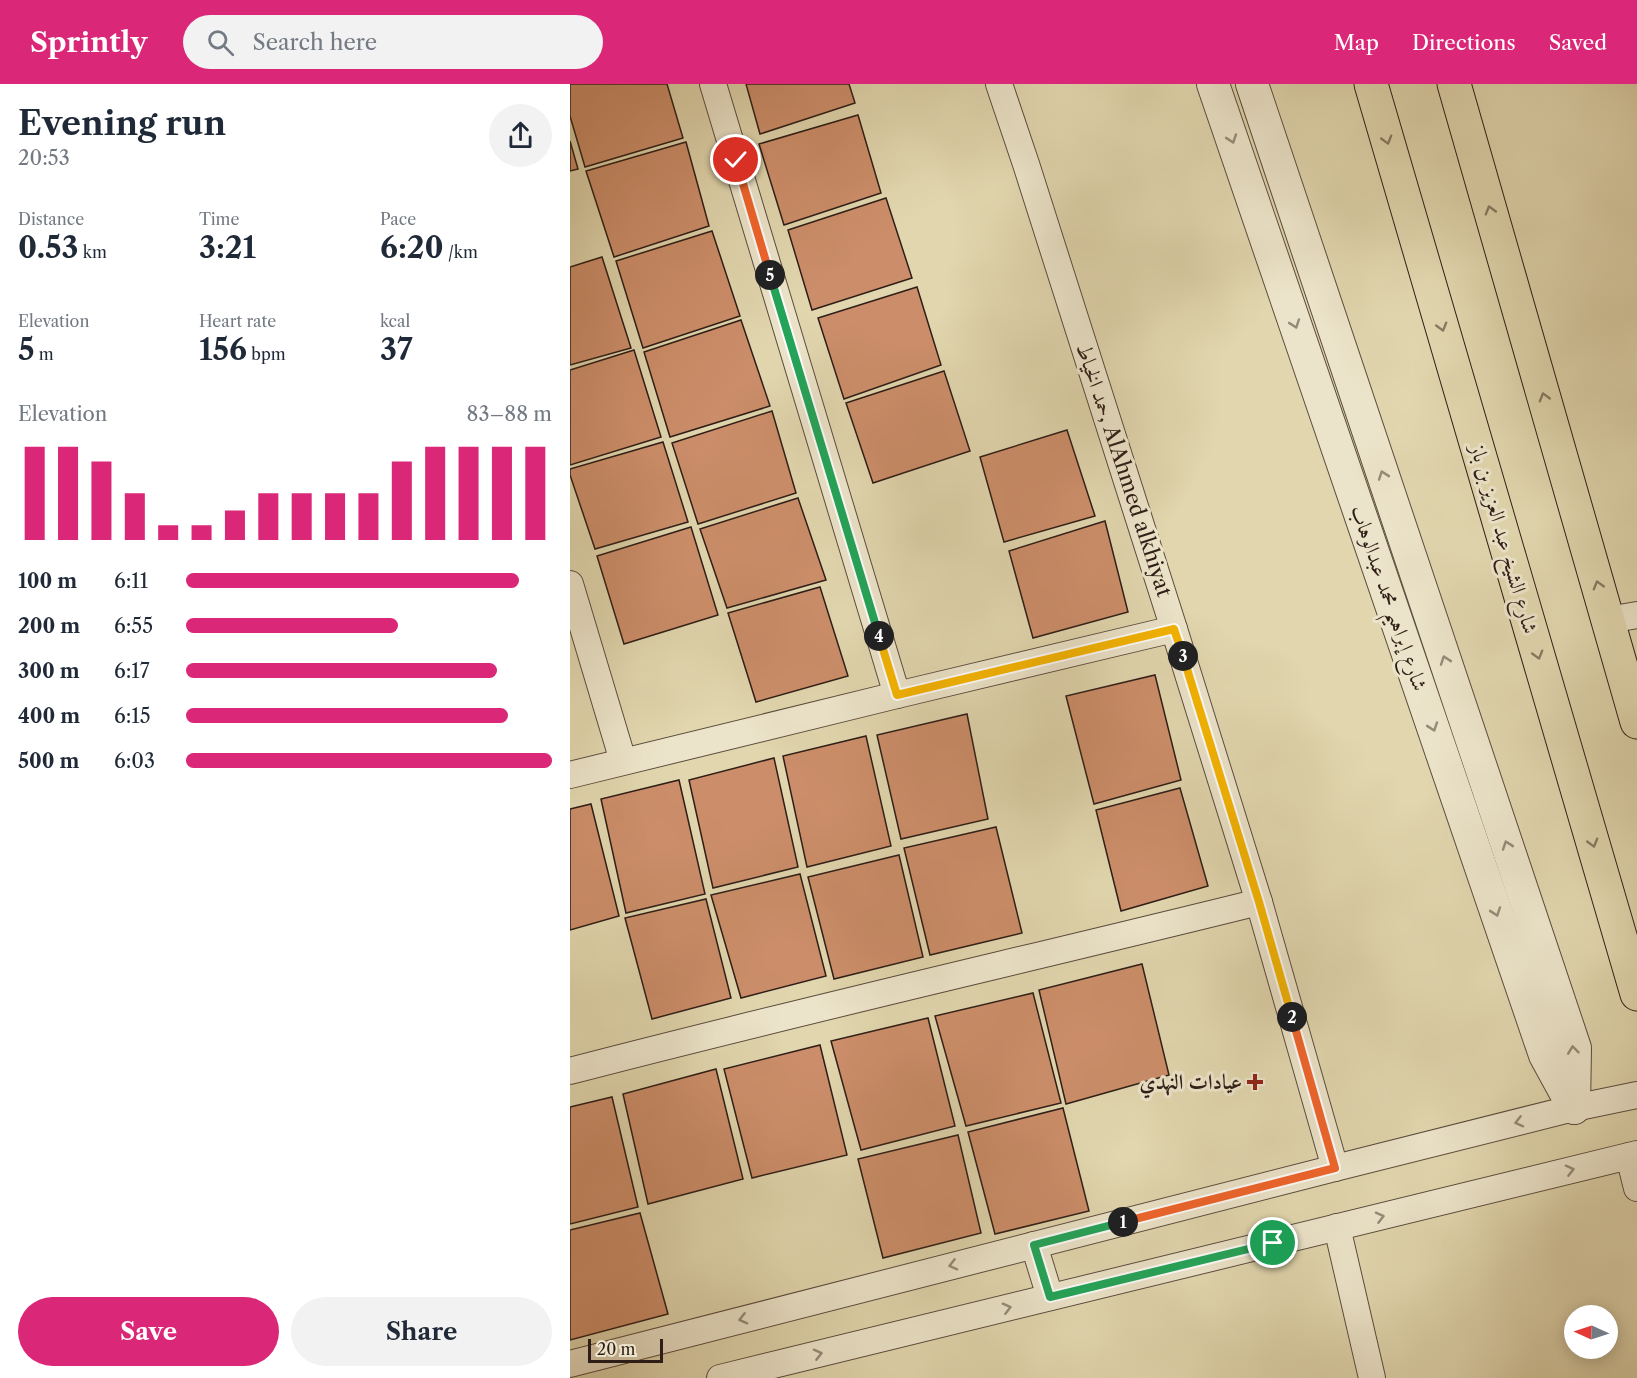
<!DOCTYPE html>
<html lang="en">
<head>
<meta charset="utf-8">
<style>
  :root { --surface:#fff; --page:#f2f2f3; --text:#1f2937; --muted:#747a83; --accent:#db2777 }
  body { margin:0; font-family:"Libre Caslon Text",Amiri,serif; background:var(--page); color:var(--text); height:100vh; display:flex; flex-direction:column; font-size:22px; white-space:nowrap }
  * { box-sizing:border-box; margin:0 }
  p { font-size:20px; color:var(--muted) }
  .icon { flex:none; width:33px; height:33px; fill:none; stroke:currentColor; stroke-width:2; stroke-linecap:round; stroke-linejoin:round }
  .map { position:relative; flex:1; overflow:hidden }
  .sheet { display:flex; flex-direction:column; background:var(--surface); width:570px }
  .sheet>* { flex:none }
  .needle { width:39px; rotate:273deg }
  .tools { position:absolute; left:994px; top:1221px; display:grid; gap:12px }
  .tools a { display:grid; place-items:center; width:54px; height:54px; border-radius:50%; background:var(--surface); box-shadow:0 3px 15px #0003; font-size:30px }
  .scale { position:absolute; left:18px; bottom:15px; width:75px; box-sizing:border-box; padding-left:6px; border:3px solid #2e1e17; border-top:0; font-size:16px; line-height:21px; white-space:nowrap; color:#2e1e17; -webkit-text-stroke:4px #ece4ca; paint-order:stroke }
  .pin { position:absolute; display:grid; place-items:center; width:51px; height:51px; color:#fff; margin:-26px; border:3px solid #fff; border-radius:50%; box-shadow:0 2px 6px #0007 }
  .km { position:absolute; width:30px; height:30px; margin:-15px; border-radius:50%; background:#222; color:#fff; font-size:16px; line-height:30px; text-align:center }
  .round { display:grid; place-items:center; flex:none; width:63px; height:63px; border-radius:32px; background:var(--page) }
  .overview { display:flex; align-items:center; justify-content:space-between; height:102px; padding:0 18px }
  h1 { font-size:33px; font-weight:700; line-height:45px }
  .metrics { display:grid; grid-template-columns:repeat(3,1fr); gap:9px; height:102px; padding:6px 18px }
  .metrics div { display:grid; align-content:center }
  .metrics b { font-size:30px; font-weight:700 }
  .metrics small { font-size:16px; font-weight:400 }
  .metrics p { font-size:16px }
  .chart { height:168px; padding:12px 18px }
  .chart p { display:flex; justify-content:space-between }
  .chart svg { width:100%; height:108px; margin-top:6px; stroke:var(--accent); stroke-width:6 }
  .cta { display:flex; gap:12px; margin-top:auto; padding:12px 18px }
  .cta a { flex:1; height:69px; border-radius:36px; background:var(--accent); color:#fff; font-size:24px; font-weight:700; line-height:69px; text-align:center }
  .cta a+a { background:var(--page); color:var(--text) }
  ul { padding:0 18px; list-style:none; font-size:20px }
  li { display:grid; grid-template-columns:96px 72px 1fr; align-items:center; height:45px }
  li i { height:15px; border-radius:8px; background:var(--accent) }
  header { display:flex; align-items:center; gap:36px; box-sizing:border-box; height:84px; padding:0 30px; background:var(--accent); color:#fff }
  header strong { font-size:28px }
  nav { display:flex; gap:33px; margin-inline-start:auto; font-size:21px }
  .search { width:420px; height:54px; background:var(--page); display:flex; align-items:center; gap:15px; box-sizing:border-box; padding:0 21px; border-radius:33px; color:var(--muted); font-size:22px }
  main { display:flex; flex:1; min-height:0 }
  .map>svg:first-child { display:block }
</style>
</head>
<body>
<header>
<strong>Sprintly</strong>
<div class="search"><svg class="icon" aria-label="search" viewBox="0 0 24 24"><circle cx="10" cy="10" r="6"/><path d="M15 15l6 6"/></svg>Search here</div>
<nav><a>Map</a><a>Directions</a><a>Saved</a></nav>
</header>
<main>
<section class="sheet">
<div class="overview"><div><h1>Evening run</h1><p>20:53</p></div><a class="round"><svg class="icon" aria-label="share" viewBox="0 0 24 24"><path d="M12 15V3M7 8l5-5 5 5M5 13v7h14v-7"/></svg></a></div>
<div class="metrics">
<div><p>Distance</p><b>0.53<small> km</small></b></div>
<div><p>Time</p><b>3:21</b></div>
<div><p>Pace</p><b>6:20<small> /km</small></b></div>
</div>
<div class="metrics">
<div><p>Elevation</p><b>5<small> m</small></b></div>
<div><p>Heart rate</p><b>156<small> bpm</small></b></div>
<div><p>kcal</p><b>37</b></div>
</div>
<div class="chart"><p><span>Elevation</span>83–88 m</p>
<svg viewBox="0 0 160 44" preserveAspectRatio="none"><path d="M5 44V6M15 44V6M25 44V12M35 44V25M45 44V38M55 44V38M65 44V32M75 44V25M85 44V25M95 44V25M105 44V25M115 44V12M125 44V6M135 44V6M145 44V6M155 44V6"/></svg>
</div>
<ul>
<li><b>100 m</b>6:11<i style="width:91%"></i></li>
<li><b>200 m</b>6:55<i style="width:58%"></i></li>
<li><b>300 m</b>6:17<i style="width:85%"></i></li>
<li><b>400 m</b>6:15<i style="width:88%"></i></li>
<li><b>500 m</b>6:03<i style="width:100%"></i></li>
</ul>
<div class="cta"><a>Save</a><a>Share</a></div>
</section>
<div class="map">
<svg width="1067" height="1294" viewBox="0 0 1067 1294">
  <rect width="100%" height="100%" fill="#e1d6ae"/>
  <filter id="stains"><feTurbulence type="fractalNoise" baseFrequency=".00333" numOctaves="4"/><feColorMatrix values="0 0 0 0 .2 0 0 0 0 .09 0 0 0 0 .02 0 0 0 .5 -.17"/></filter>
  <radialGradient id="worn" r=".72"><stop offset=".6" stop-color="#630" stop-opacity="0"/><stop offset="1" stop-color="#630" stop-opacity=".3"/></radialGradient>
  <g fill="#cc8e6a" stroke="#2e1e17" stroke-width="1.5">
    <path d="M0,0H97L113,54L15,83L0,32Z"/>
    <path d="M176,0H279L285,19L190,50Z"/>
    <path d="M288,31L311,109L214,141L189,60Z"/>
    <path d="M0,57L8,85L0,87Z"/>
    <path d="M116,58L139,142L44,173L16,87Z"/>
    <path d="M316,114L342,194L242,226L218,146Z"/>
    <path d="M142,147L170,232L73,264L46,177Z"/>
    <path d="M32,173L61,264L0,281V183Z"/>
    <path d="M347,203L371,281L274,315L248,234Z"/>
    <path d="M171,236L200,322L100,353L74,268Z"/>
    <path d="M64,266L91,353L0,381V286Z"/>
    <path d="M374,287L400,367L303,399L276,319Z"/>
    <path d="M202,327L226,409L128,440L102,359Z"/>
    <path d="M497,346L525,432L434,458L410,373Z"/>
    <path d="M93,358L118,438L25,465L0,391V385Z"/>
    <path d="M228,414L256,496L157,524L130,445Z"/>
    <path d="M535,437L558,528L463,554L439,467Z"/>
    <path d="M121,443L148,531L54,560L27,472Z"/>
    <path d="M250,503L278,592L186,618L158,529Z"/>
    <path d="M585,591L611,696L524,720L496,612Z"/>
    <path d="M397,630L418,735L331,755L307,651Z"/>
    <path d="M296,652L321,762L237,783L213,672Z"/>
    <path d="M204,674L228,783L143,804L119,696Z"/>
    <path d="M109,696L135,810L56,829L31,715Z"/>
    <path d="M610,704L638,802L551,827L526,726Z"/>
    <path d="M21,720L49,832L0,846V725Z"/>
    <path d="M426,743L452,849L360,871L334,764Z"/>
    <path d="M329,771L353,873L264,895L238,793Z"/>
    <path d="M230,790L256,892L171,914L141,811Z"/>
    <path d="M136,815L161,914L82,935L55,834Z"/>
    <path d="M572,880L599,991L496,1020L469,906Z"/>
    <path d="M463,909L491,1019L396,1042L365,932Z"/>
    <path d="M358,934L385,1042L291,1066L261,957Z"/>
    <path d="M250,961L277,1071L182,1094L154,985Z"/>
    <path d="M146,985L173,1095L78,1120L53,1010Z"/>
    <path d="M42,1013L68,1123L0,1140V1023Z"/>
    <path d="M493,1024L519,1127L425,1150L398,1048Z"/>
    <path d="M388,1051L411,1149L313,1174L288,1075Z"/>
    <path d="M70,1129L98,1230L0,1256V1146Z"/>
  </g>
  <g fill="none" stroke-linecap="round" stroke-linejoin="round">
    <g stroke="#5b4c3d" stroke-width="28">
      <g id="minor">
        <path d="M143,0L327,611"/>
        <path d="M429,0L456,80L604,545L689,818L765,1084"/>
        <path d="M0,500L53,677"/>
        <path d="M1038,536L1067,531"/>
        <path d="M0,691L327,611L604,545"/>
        <path d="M0,987C229,927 459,875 689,818"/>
        <path d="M1059,1072L1067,1104"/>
        <path d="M767,1143L802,1294"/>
        <path d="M464,1161L480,1213"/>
        <path d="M0,1280L765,1084L1004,1024L1067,1011"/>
        <path d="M150,1294L1067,1070"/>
      </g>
    </g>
    <g stroke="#5b4c3d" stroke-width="34">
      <g id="tertiary">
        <path d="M643,0L975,971L1004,1024"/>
        <path d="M682,0L1005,964L1004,1024"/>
      </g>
    </g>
    <g stroke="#2e1e17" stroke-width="35">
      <g id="primary">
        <path d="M801,0L1067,910"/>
        <path d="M884,0L1067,638"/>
      </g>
    </g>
    <use href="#minor" stroke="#ece4ca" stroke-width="26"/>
    <use href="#tertiary" stroke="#ece4ca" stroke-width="32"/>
    <use href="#primary" stroke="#e1d6ae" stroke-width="33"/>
  </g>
  <defs><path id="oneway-chevron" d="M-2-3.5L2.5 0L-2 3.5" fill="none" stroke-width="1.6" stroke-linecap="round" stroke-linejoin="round" transform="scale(1.5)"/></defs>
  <g stroke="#968b79">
    <use href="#oneway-chevron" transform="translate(662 55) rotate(71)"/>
    <use href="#oneway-chevron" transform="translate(725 240) rotate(71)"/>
    <use href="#oneway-chevron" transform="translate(813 391) rotate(-109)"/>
    <use href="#oneway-chevron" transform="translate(875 576) rotate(-109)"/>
    <use href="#oneway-chevron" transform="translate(863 643) rotate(71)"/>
    <use href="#oneway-chevron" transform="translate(937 761) rotate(-109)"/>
    <use href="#oneway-chevron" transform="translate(926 828) rotate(71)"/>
    <use href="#oneway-chevron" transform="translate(1003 966) rotate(-97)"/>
    <use href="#oneway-chevron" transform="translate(949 1038) rotate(166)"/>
    <use href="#oneway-chevron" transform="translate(1000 1086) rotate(-14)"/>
    <use href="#oneway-chevron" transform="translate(810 1133) rotate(-14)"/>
    <use href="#oneway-chevron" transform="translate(383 1181) rotate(166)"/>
    <use href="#oneway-chevron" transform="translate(437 1224) rotate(-14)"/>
    <use href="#oneway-chevron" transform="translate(173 1235) rotate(166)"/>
    <use href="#oneway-chevron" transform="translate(248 1270) rotate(-14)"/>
  </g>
  <g stroke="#887a62">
    <use href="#oneway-chevron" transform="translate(817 56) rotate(74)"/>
    <use href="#oneway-chevron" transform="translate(920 126) rotate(-106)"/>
    <use href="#oneway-chevron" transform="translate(872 243) rotate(74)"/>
    <use href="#oneway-chevron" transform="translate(974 313) rotate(-106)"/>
    <use href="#oneway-chevron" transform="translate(1028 501) rotate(-106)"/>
    <use href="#oneway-chevron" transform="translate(968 571) rotate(74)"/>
    <use href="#oneway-chevron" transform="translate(1023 759) rotate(74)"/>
  </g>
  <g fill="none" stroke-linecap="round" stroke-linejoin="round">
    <g stroke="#fff" stroke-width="12">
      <path id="split-1" d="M553,1138L464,1161L480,1213L703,1159"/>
    </g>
    <g stroke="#fff" stroke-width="12">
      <path id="split-2" d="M553,1138L765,1084L722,933"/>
    </g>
    <g stroke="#fff" stroke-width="12">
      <path id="split-3" d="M613,572L689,818L722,933"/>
    </g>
    <g stroke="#fff" stroke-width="12">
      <path id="split-4" d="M309,552L327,611L604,545L613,572"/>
    </g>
    <g stroke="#fff" stroke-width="12">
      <path id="split-5" d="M200,191L309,552"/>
    </g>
    <g stroke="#fff" stroke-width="12">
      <path id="split-6" d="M166,76L200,191"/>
    </g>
    <use href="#split-1" stroke="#22a559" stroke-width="8"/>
    <use href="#split-2" stroke="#f0652b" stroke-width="8"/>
    <use href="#split-3" stroke="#f5b400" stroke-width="8"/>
    <use href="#split-4" stroke="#f5b400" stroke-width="8"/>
    <use href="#split-5" stroke="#22a559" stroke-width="8"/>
    <use href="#split-6" stroke="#f0652b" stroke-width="8"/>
  </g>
  <path fill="#8f2418" stroke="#ece4ca" stroke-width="2" d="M682 989h6v6h6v6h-6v6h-6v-6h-6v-6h6z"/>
  <g text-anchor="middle" stroke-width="6" stroke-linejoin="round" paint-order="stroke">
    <g font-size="21" fill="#2e1e17" stroke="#ece4ca">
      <text transform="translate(554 386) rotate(72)" y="7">حمد الخياط, AlAhmed alkhiyat</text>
      <text transform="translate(934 455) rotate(74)" y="7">شارع الشيخ عبد العزيز بن باز</text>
      <text transform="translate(819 514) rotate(71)" y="7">شارع إبراهيم محمد عبدالوهاب</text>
    </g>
    <g font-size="21" font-weight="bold" fill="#2e1e17" stroke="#ece4ca" text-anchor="end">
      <text x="672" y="1005">عيادات النهدي</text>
    </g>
  </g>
  <rect width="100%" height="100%" filter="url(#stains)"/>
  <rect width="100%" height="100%" fill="url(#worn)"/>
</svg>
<div class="tools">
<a><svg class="needle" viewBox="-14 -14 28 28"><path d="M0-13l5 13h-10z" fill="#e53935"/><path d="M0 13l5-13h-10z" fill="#747a83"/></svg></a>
</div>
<div class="scale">20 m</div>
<div class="pin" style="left:703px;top:1159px;background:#1e9e55"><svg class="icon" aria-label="arrive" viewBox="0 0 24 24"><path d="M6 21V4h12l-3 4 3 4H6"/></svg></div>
<div class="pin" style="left:166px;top:76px;background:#d93025"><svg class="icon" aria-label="check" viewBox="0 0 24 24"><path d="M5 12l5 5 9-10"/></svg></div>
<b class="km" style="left:553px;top:1138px">1</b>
<b class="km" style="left:722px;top:933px">2</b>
<b class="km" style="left:613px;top:572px">3</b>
<b class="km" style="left:309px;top:552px">4</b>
<b class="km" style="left:200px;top:191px">5</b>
</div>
</main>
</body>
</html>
